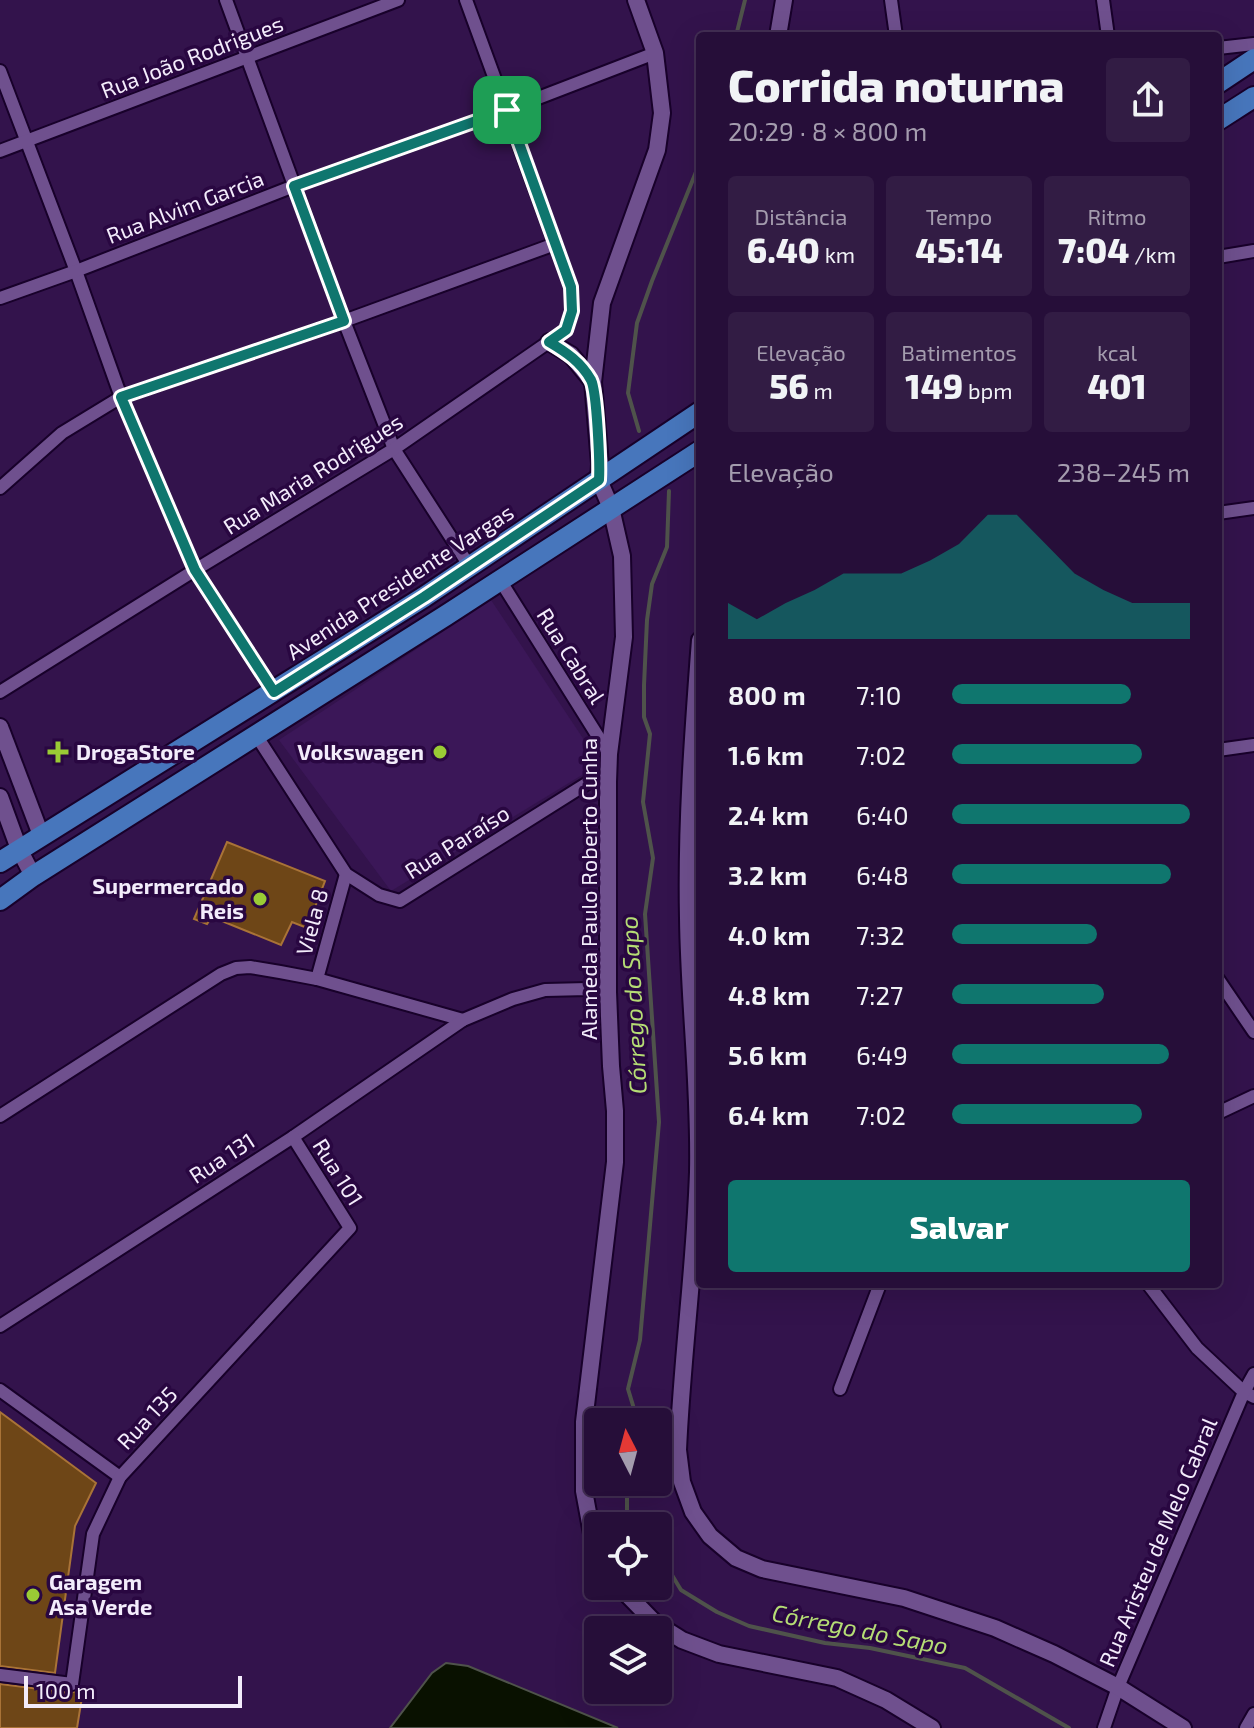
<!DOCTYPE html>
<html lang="pt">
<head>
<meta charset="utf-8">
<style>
  :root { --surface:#260e39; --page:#321c44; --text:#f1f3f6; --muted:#a49cae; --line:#422e53; --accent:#0f766e }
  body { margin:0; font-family:"Exo 2",sans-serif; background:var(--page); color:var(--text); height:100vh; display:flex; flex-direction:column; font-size:30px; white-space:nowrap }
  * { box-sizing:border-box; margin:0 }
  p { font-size:26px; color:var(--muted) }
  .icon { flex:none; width:44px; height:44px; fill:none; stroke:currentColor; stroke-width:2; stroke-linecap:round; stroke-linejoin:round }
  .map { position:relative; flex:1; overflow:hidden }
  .drawer { position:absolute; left:696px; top:32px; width:526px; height:1256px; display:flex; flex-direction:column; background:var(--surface); border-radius:8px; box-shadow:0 8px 32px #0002,0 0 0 2px var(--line) }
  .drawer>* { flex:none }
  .needle { width:52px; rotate:354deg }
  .buttons { position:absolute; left:584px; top:1408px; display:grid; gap:16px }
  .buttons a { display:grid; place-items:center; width:88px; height:88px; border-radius:8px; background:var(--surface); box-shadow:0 8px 32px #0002,0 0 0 2px var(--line); font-size:40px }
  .scale { position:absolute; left:24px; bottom:20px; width:218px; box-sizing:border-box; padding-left:8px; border:4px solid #f3ecfb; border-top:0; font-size:22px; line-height:28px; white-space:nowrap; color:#f3ecfb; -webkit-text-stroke:6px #290741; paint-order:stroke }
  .pin { position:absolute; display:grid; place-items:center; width:68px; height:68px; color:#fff; margin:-34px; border-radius:16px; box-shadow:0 4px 12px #0006 }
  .round { display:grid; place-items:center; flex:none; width:84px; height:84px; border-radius:8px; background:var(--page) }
  .headline { display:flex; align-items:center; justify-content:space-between; height:136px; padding:0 32px }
  h1 { font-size:44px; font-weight:800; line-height:60px }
  .stats { display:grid; grid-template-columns:repeat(3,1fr); gap:12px; height:136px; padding:8px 32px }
  .stats div { display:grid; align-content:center; border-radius:8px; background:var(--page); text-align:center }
  .stats b { font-size:34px; font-weight:800 }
  .stats small { font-size:22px; font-weight:400 }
  .stats p { font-size:22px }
  .chart { height:224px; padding:16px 32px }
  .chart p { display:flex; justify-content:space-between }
  .chart svg { width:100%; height:144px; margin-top:8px; fill:var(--accent); opacity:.7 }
  .action { display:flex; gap:16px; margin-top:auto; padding:16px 32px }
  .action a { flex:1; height:92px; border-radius:8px; background:var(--accent); color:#fff; font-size:32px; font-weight:800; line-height:92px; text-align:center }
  ul { padding:0 32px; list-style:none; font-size:26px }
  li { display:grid; grid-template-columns:128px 96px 1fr; align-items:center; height:60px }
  li i { height:20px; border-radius:10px; background:var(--accent) }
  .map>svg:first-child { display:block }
</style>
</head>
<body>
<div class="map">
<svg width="1254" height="1728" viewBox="0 0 1254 1728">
  <rect width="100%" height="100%" fill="#33134c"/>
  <path fill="#3b1758" d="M491,600L600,764L391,891L279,740Z"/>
  <path fill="#091100" stroke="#4f534b" stroke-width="2" d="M446,1663L468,1666L618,1728H390L432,1673Z"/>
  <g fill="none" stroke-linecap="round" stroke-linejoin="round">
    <g stroke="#4f534b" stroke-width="4">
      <path d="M736,36L745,0"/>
      <path d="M639,431L628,393L637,323L652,281L700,162"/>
      <path d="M638,1422L628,1389L640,1340L659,1122L645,914L653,858L643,802L650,734L644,717V685L647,620L652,584L667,547L669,491"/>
      <path d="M627,1482V1513L639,1526"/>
      <path d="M658,1552L681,1590L717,1612L749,1626L825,1643L870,1648L965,1668L1069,1728"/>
    </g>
  </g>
  <g fill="#6e4617" stroke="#a97337" stroke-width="2">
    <path d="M227,842L325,881L307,928L292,922L281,945L212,917L207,924L194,919Z"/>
    <path d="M0,1412L96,1483L75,1526L55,1673L0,1666Z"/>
    <path d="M0,1684L71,1693L78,1690L83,1691L77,1728H0Z"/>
  </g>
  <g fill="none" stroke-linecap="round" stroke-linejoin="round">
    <g stroke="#18012a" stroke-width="16">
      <g id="minor">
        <path d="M226,0L344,321L394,449L470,567"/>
        <path d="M891,0L896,36"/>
        <path d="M1103,0L1108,36"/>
        <path d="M1218,48L1254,44"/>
        <path d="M0,71L76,271L121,397L195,570L274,692"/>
        <path d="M0,151L398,0"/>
        <path d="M1218,257L1254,251"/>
        <path d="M0,298L76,271L294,186L507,110L655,53"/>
        <path d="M0,488L62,433L121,397L344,321L555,244"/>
        <path d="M1218,513L1254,508"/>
        <path d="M500,580L609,754"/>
        <path d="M0,692L195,570L394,449L566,330L572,311L571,287L466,0"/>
        <path d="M256,735L346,874L379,895L400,901L594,779L608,782"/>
        <path d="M1218,750L1254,745"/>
        <path d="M317,979L346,874"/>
        <path d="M1218,979L1254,1032"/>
        <path d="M1218,1113L1254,1096"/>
        <path d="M0,1116L221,974L236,968L250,967L280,972L317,979L463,1020"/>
        <path d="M1148,1284L1197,1348L1244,1392L1254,1397"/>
        <path d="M0,1326L293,1137L463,1020L513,999L545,990L588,989L608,992"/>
        <path d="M840,1389L880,1284"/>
        <path d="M0,1390L120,1477"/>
        <path d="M0,1675L72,1684L93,1534L120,1477L350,1228L293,1137"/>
        <path d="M1104,1728L1118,1687L1244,1392L1254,1374"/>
        <path d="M1246,1728L1254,1714"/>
      </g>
    </g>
    <g stroke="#18012a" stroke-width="20">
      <g id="tertiary">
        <path d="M778,36L784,0"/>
        <path d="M549,342L571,355L593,382"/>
        <path d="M700,640C693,733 686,825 688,918C689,1003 700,1087 698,1172C695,1265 682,1357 678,1450L682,1482L693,1512L710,1536L736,1558L762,1569L904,1598L995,1628L1054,1654L1118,1687L1183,1728"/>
        <path d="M0,727L41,835"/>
        <path d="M0,797L19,849L33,876"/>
        <path d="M598,1554L595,1550L584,1491V1422L615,1162V1111L611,1066L608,992V782L609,754L624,637L622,556L611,508L599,480L600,464L593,382L602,303L657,150L662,113L655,53L636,0"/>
        <path d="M619,1586L655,1623L682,1640L719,1654L837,1678L886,1700L932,1728"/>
      </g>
    </g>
    <g stroke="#18012a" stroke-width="24">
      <g id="primary">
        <path d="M1218,83L1254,59"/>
        <path d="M1218,120L1254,97"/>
        <path d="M0,862L424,597L700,412"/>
        <path d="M0,900L33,876L445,616L700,451"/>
      </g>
    </g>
    <use href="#minor" stroke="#6f508e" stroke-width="12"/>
    <use href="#tertiary" stroke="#6f508e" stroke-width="16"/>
    <use href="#primary" stroke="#4776bc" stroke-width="20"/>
  </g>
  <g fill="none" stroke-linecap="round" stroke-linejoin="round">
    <g stroke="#fff" stroke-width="16">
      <path id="route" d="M507,110L571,287L572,311L566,330L549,342C566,352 581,362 591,380C597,392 600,464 599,480L424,597L274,692L195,570L121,397L344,321L294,186Z"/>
    </g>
    <use href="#route" stroke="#0f766e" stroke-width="10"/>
  </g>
  <g fill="#9acb35" stroke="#290741" stroke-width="3">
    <path d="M54 740h8v8h8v8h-8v8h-8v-8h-8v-8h8z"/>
    <circle cx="440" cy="752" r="8"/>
    <circle cx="260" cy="899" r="8"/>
    <circle cx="33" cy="1595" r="8"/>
  </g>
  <g text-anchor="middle" stroke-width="7" stroke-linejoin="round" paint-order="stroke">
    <g font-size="22" fill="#f3ecfb" stroke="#290741">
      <text transform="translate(192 57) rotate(-21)" y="8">Rua João Rodrigues</text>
      <text transform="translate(185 207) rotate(-21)" y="8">Rua Alvim Garcia</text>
      <text transform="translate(313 474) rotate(-32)" y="8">Rua Maria Rodrigues</text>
      <text transform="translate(400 582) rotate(-33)" y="8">Avenida Presidente Vargas</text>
      <text transform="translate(571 656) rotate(58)" y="8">Rua Cabral</text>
      <text transform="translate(457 842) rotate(-32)" y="8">Rua Paraíso</text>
      <text transform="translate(589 889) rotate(-90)" y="8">Alameda Paulo Roberto Cunha</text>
      <text transform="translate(312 922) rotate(-75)" y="8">Viela 8</text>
      <text transform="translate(222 1158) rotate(-33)" y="8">Rua 131</text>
      <text transform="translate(338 1172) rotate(58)" y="8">Rua 101</text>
      <text transform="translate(147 1418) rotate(-47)" y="8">Rua 135</text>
      <text transform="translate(1158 1542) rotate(-67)" y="8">Rua Aristeu de Melo Cabral</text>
    </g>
    <g font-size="22" font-weight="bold" fill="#f3ecfb" stroke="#290741" text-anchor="start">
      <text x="76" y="760">DrogaStore</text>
      <text x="424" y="760" text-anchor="end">Volkswagen</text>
      <text x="244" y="894" text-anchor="end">Supermercado<tspan x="244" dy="25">Reis</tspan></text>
      <text x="49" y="1590">Garagem<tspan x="49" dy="25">Asa Verde</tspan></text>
    </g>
    <g font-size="24" font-style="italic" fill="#b5dc75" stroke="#290741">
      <text transform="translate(634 1005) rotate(-93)" y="8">Córrego do Sapo</text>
      <text transform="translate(860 1630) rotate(11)" y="8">Córrego do Sapo</text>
    </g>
  </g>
</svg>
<div class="buttons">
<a><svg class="needle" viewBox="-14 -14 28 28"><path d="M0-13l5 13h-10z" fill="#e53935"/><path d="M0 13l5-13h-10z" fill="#a49cae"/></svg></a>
<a><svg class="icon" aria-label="locate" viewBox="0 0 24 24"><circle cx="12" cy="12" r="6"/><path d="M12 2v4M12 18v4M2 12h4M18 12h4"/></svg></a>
<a><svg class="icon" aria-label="layers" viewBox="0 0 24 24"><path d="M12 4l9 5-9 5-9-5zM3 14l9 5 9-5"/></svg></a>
</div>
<div class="scale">100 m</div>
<div class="pin" style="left:507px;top:110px;background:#1e9e55"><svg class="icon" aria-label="arrive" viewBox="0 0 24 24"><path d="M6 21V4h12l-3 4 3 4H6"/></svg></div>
<section class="drawer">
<div class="headline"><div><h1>Corrida noturna</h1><p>20:29 · 8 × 800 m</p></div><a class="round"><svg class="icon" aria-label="share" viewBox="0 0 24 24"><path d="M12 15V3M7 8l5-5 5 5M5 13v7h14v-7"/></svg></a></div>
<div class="stats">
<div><p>Distância</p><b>6.40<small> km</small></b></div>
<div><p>Tempo</p><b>45:14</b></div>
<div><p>Ritmo</p><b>7:04<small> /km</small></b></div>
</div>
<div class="stats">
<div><p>Elevação</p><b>56<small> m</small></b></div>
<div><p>Batimentos</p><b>149<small> bpm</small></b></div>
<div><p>kcal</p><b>401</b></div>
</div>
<div class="chart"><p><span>Elevação</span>238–245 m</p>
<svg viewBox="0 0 160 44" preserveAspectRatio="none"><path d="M0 44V33L10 38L20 33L30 29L40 24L50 24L60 24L70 20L80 15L90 6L100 6L110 15L120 24L130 29L140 33L150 33L160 33V44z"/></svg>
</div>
<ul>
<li><b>800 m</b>7:10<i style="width:75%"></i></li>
<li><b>1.6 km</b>7:02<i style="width:80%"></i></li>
<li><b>2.4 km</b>6:40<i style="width:100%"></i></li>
<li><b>3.2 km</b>6:48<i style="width:92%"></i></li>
<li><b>4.0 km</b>7:32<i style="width:61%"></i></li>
<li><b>4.8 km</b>7:27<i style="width:64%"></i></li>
<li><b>5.6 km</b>6:49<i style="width:91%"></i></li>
<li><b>6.4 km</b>7:02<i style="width:80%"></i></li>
</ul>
<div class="action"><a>Salvar</a></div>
</section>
</div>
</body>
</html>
